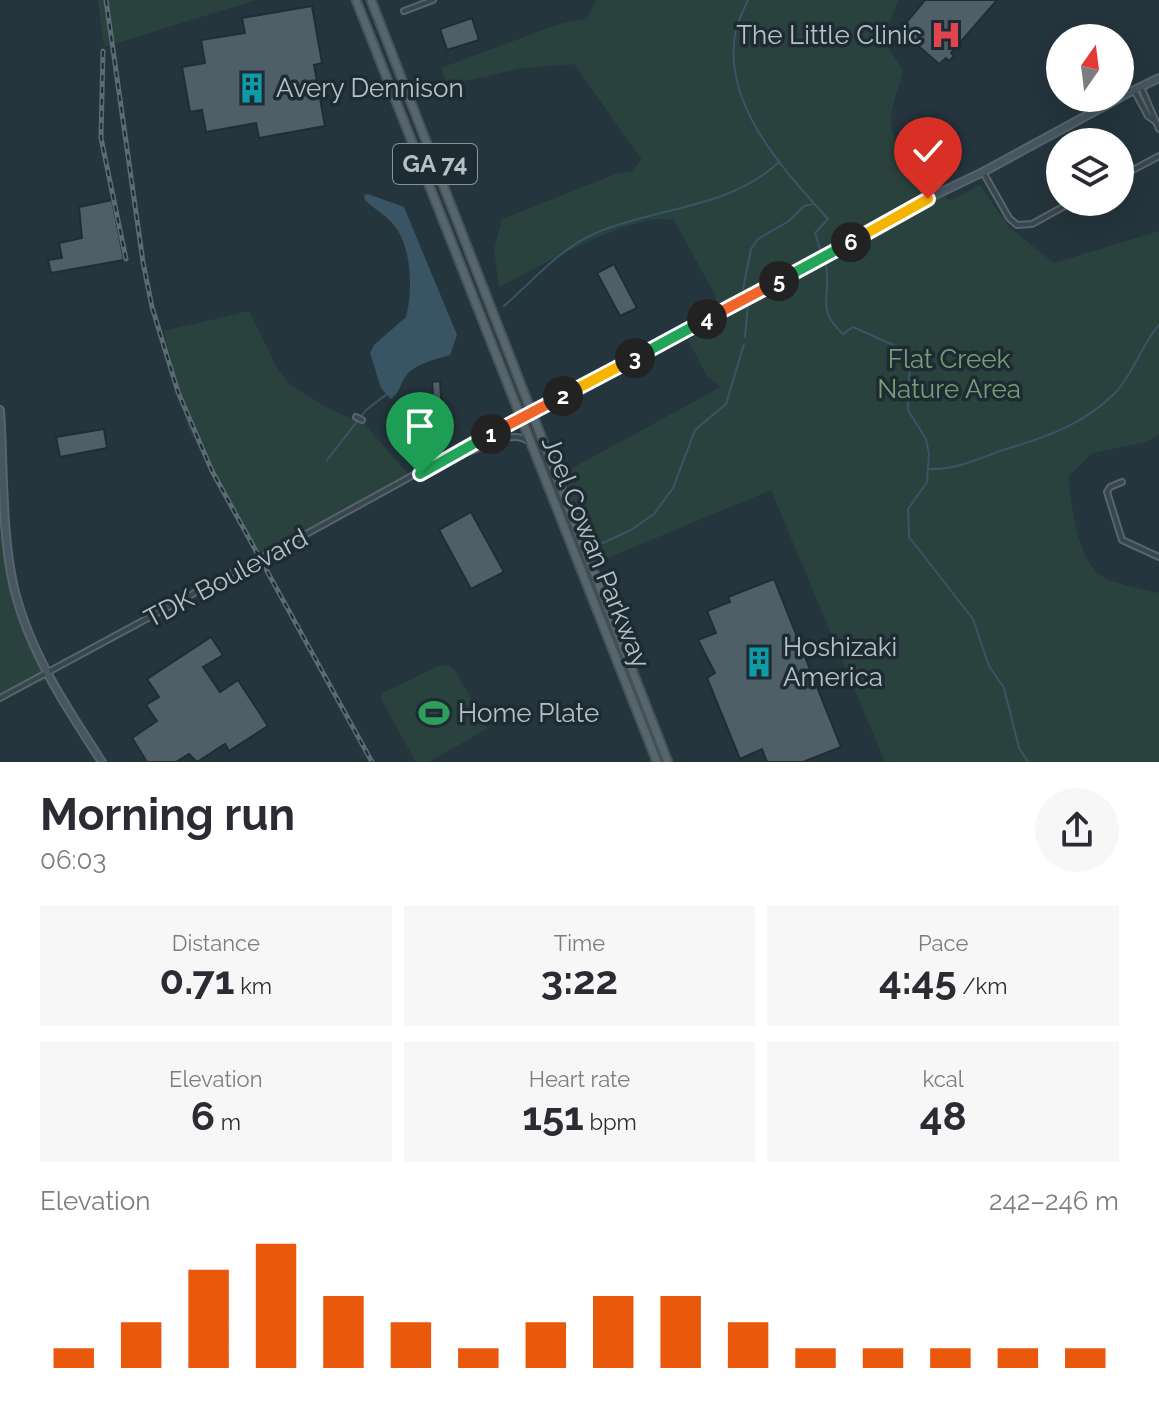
<!DOCTYPE html>
<html lang="en">
<head>
<meta charset="utf-8">
<style>
  :root { --surface:#fff; --page:#f7f7f7; --text:#2b2b33; --muted:#7c7c81; --accent:#ea580c }
  body { margin:0; font-family:Raleway,sans-serif; background:var(--page); color:var(--text); height:100vh; display:flex; flex-direction:column; font-size:30px; white-space:nowrap }
  * { box-sizing:border-box; margin:0 }
  p { font-size:26px; color:var(--muted) }
  .icon { flex:none; width:44px; height:44px; fill:none; stroke:currentColor; stroke-width:2; stroke-linecap:round; stroke-linejoin:round }
  .map { position:relative; height:762px; overflow:hidden }
  .side { display:flex; flex-direction:column; background:var(--surface); flex:1 }
  .side>* { flex:none }
  .needle { width:52px; rotate:14deg }
  .controls { position:absolute; left:1046px; top:24px; display:grid; gap:16px }
  .controls a { display:grid; place-items:center; width:88px; height:88px; border-radius:50%; background:var(--surface); box-shadow:0 8px 32px #0002; font-size:40px }
  .pin { position:absolute; display:grid; place-items:center; width:68px; height:68px; color:#fff; margin:-82px -34px; border-radius:50% 50% 50% 0; rotate:-45deg; box-shadow:0 0 8px #0007 }
  .pin .icon { rotate:45deg }
  .km { position:absolute; width:40px; height:40px; margin:-20px; border-radius:50%; background:#222; color:#fff; font-size:22px; line-height:40px; text-align:center }
  .round { display:grid; place-items:center; flex:none; width:84px; height:84px; border-radius:42px; background:var(--page) }
  .head { display:flex; align-items:center; justify-content:space-between; height:136px; padding:0 40px }
  h1 { font-size:44px; font-weight:700; line-height:60px }
  .figures { display:grid; grid-template-columns:repeat(3,1fr); gap:12px; height:136px; padding:8px 40px }
  .figures div { display:grid; align-content:center; border-radius:0px; background:var(--page); text-align:center }
  .figures b { font-size:40px; font-weight:700 }
  .figures small { font-size:22px; font-weight:400 }
  .figures p { font-size:22px }
  .chart { height:224px; padding:16px 40px }
  .chart p { display:flex; justify-content:space-between }
  .chart svg { width:100%; height:144px; margin-top:8px; stroke:var(--accent); stroke-width:6 }
  .map>svg:first-child { display:block }
</style>
</head>
<body>
<div class="map">
<svg width="1159" height="762" viewBox="0 0 1159 762">
  <rect width="100%" height="100%" fill="#25353d"/>
  <g fill="#2a423e">
    <path d="M98,0H256L104,47Z"/>
    <path d="M596,0H898L883,39L903,71C899,87 889,111 891,127C895,150 932,187 950,201L980,185L1008,226L1054,263L1159,231V435L1146,442L1092,453L1068,477C1072,506 1077,568 1109,580C1125,586 1143,589 1159,593V762H885L771,490L617,554L587,570L552,479L721,387L707,376L688,340L722,318L714,293L674,220C632,211 540,267 499,287L494,250L502,219L616,174L632,171L642,160L574,64L523,68L448,85L441,68L562,23L587,19Z"/>
    <path d="M249,311L278,370L291,385L326,407L365,425L410,476L259,559L188,428L164,331Z"/>
    <path d="M0,441L9,498L15,592L53,678L0,694Z"/>
    <path d="M447,665L454,669L488,728L429,762H416L381,699L383,693L438,666Z"/>
  </g>
  <path fill="#395464" d="M368,194L404,207L457,335L450,355C437,359 414,364 406,376C399,384 401,392 391,399L381,388L370,353L374,345L406,317C413,291 412,247 394,225C386,215 374,209 365,200L364,195Z"/>
  <g fill="none" stroke-linecap="round" stroke-linejoin="round">
    <g stroke="#395464" stroke-width="2">
      <path d="M748,0C744,9 739,19 736,29C720,103 784,170 828,219L815,233L820,249"/>
      <path d="M825,260C834,295 813,307 843,334L853,327L900,348L910,360L908,410L926,439L929,454L927,482L908,509L909,537L973,619L989,666L1004,688L1019,748L1028,762"/>
      <path d="M743,289L751,249L758,239L789,221L804,206L813,204"/>
      <path d="M504,306C533,281 560,248 596,233C656,207 729,209 779,162"/>
      <path d="M745,337L748,303"/>
      <path d="M327,460L366,410L387,394"/>
      <path d="M928,469C958,470 979,458 1006,449C1047,437 1084,424 1115,393C1134,373 1141,345 1159,325"/>
      <path d="M594,547L631,530L654,514L673,488L695,430L726,404L744,344"/>
    </g>
  </g>
  <g fill="#4e5f68" stroke="#202d35" stroke-width="2">
    <path d="M925,0H997L951,53L954,56L949,61L946,58L939,64L900,30Z"/>
    <path d="M312,6L322,63L314,65L325,126L259,138L256,123L206,132L202,110L190,112L182,67L205,63L201,40L245,33L242,18Z"/>
    <path d="M472,18L479,40L447,50L440,29Z"/>
    <path d="M933,138L944,153L945,162L927,172L917,154L921,151L918,147Z"/>
    <path d="M112,200L124,260L51,273L48,260L62,258L59,243L82,238L79,207Z"/>
    <path d="M614,264L637,308L620,316L597,273Z"/>
    <path d="M440,381L443,428H436L435,415L428,413L427,399L433,395L432,382Z"/>
    <path d="M104,429L107,448L60,457L56,437Z"/>
    <path d="M471,512L504,572L471,589L439,530Z"/>
    <path d="M774,579L841,747L803,762H767L762,749L740,759L707,678L715,673L698,640L716,633L707,611L730,602L728,597Z"/>
    <path d="M211,637L223,655L203,667L220,692L238,680L268,726L229,751L225,744L197,762L189,754L176,762H147L132,738L157,721L146,705L159,697L147,679Z"/>
  </g>
  <g fill="none" stroke-linecap="round" stroke-linejoin="round">
    <g stroke="#57646b" stroke-width="8">
      <g id="street">
        <path d="M404,11L433,0"/>
        <path d="M1141,87L1159,129"/>
        <path d="M1134,90L1148,116L1155,121"/>
        <path d="M983,172L1009,218L1017,225L1032,224L1072,202"/>
        <path d="M1120,177L1159,156"/>
        <path d="M356,417L362,420"/>
        <path d="M453,456C479,453 510,426 529,442"/>
        <path d="M1122,482L1110,487L1107,492L1122,540L1159,557"/>
        <path d="M279,549L521,416"/>
        <path d="M0,698L237,570"/>
      </g>
    </g>
    <g stroke="#57646b" stroke-width="10">
      <g id="secondary">
        <path d="M1120,97L1159,78"/>
        <path d="M0,410C4,468 1,531 14,588C30,653 66,707 102,762"/>
        <path d="M521,416L550,404L840,249L910,207L983,172L1119,98"/>
      </g>
    </g>
    <g stroke="#45525a" stroke-width="11">
      <g id="primary">
        <path d="M356,0L657,762"/>
        <path d="M371,0L668,762"/>
      </g>
    </g>
    <use href="#street" stroke="#39464e" stroke-width="4"/>
    <use href="#secondary" stroke="#475660" stroke-width="6"/>
    <use href="#primary" stroke="#57656d" stroke-width="7"/>
    <g stroke="#5b6b74" stroke-width="5">
      <g id="rail">
        <path d="M106,0L143,262L152,307L178,392L212,471L372,762"/>
        <path d="M103,51L101,138L126,259"/>
      </g>
    </g>
    <use href="#rail" stroke="#1e2b33" stroke-width="2" stroke-dasharray="6" stroke-linecap="butt"/>
    <g stroke="#57646b" stroke-width="8" stroke-linecap="butt">
      <path id="street-bridge" d="M237,570L279,549"/>
    </g>
    <use href="#street-bridge" stroke="#39464e" stroke-width="4"/>
  </g>
  <g fill="none" stroke-linecap="round" stroke-linejoin="round">
    <g stroke="#fff" stroke-width="16">
      <path id="split-1" d="M420,474L491,434"/>
    </g>
    <g stroke="#fff" stroke-width="16">
      <path id="split-2" d="M491,434L563,396"/>
    </g>
    <g stroke="#fff" stroke-width="16">
      <path id="split-3" d="M563,396L635,358"/>
    </g>
    <g stroke="#fff" stroke-width="16">
      <path id="split-4" d="M635,358L707,319"/>
    </g>
    <g stroke="#fff" stroke-width="16">
      <path id="split-5" d="M707,319L779,281"/>
    </g>
    <g stroke="#fff" stroke-width="16">
      <path id="split-6" d="M779,281L851,242"/>
    </g>
    <g stroke="#fff" stroke-width="16">
      <path id="split-7" d="M851,242L928,199"/>
    </g>
    <use href="#split-1" stroke="#22a559" stroke-width="10"/>
    <use href="#split-2" stroke="#f0652b" stroke-width="10"/>
    <use href="#split-3" stroke="#f5b400" stroke-width="10"/>
    <use href="#split-4" stroke="#22a559" stroke-width="10"/>
    <use href="#split-5" stroke="#f0652b" stroke-width="10"/>
    <use href="#split-6" stroke="#22a559" stroke-width="10"/>
    <use href="#split-7" stroke="#f5b400" stroke-width="10"/>
  </g>
  <defs>
    <g id="hospital-bare" transform="scale(2.4)"><path d="M-5-5h3v3.5h4V-5h3V5h-3V1.5h-4V5h-3Z" fill="#e0444e" stroke="#1e2b33" stroke-width="2.5" paint-order="stroke"/></g>
    <g id="building-bare" transform="scale(2.4)"><path d="M-4-6H4V6H1V3H-1V6H-4ZM-2.5-4.3h1.7v1.8h-1.7ZM.8-4.3h1.7v1.8H.8ZM-2.5-1h1.7V.8h-1.7ZM.8-1h1.7V.8H.8Z" fill="#0f9aa8" stroke="#1e2b33" stroke-width="2.5" paint-order="stroke"/></g>
    <g id="stadium-bare" transform="scale(2.4)"><path d="M0-5a6.5 5 0 1 0 0 10a6.5 5 0 1 0 0-10ZM-3.5-1.8h7v3.6h-7Z" fill="#2e9e5b" stroke="#1e2b33" stroke-width="2.5" paint-order="stroke"/></g>
  </defs>
  <g fill-rule="evenodd">
    <use href="#hospital-bare" x="946" y="35"/>
    <use href="#building-bare" x="252" y="88"/>
    <use href="#building-bare" x="759" y="662"/>
    <use href="#stadium-bare" x="434" y="713"/>
  </g>
  <g text-anchor="middle" stroke-width="7" stroke-linejoin="round" paint-order="stroke">
    <rect fill="#1e2b33" stroke="#88949b" stroke-width="2" x="393" y="144" width="84" height="40" rx="6"/>
    <g font-size="24" font-weight="bold" fill="#b5c1c8">
      <text x="435" y="172">GA 74</text>
    </g>
    <g font-size="26" fill="#b5c1c8" stroke="#1e2b33" text-anchor="start">
      <text x="922" y="44" text-anchor="end">The Little Clinic</text>
      <text x="276" y="97">Avery Dennison</text>
      <text x="783" y="656">Hoshizaki<tspan x="783" dy="30">America</tspan></text>
      <text x="458" y="722">Home Plate</text>
    </g>
    <g font-size="26" fill="#749e75" stroke="#1e2b33">
      <text x="949" y="368">Flat Creek<tspan x="949" dy="30">Nature Area</tspan></text>
    </g>
    <g font-size="26" fill="#b5c1c8" stroke="#1e2b33">
      <text transform="translate(596 552) rotate(68)" y="9">Joel Cowan Parkway</text>
      <text transform="translate(226 578) rotate(-28)" y="9">TDK Boulevard</text>
    </g>
  </g>
</svg>
<div class="controls">
<a><svg class="needle" viewBox="-14 -14 28 28"><path d="M0-13l5 13h-10z" fill="#e53935"/><path d="M0 13l5-13h-10z" fill="#7c7c81"/></svg></a>
<a><svg class="icon" aria-label="layers" viewBox="0 0 24 24"><path d="M12 4l9 5-9 5-9-5zM3 14l9 5 9-5"/></svg></a>
</div>
<div class="pin" style="left:420px;top:474px;background:#1e9e55"><svg class="icon" aria-label="arrive" viewBox="0 0 24 24"><path d="M6 21V4h12l-3 4 3 4H6"/></svg></div>
<div class="pin" style="left:928px;top:199px;background:#d93025"><svg class="icon" aria-label="check" viewBox="0 0 24 24"><path d="M5 12l5 5 9-10"/></svg></div>
<b class="km" style="left:491px;top:434px">1</b>
<b class="km" style="left:563px;top:396px">2</b>
<b class="km" style="left:635px;top:358px">3</b>
<b class="km" style="left:707px;top:319px">4</b>
<b class="km" style="left:779px;top:281px">5</b>
<b class="km" style="left:851px;top:242px">6</b>
</div>
<section class="side">
<div class="head"><div><h1>Morning run</h1><p>06:03</p></div><a class="round"><svg class="icon" aria-label="share" viewBox="0 0 24 24"><path d="M12 15V3M7 8l5-5 5 5M5 13v7h14v-7"/></svg></a></div>
<div class="figures">
<div><p>Distance</p><b>0.71<small> km</small></b></div>
<div><p>Time</p><b>3:22</b></div>
<div><p>Pace</p><b>4:45<small> /km</small></b></div>
</div>
<div class="figures">
<div><p>Elevation</p><b>6<small> m</small></b></div>
<div><p>Heart rate</p><b>151<small> bpm</small></b></div>
<div><p>kcal</p><b>48</b></div>
</div>
<div class="chart"><p><span>Elevation</span>242–246 m</p>
<svg viewBox="0 0 160 44" preserveAspectRatio="none"><path d="M5 44V38M15 44V30M25 44V14M35 44V6M45 44V22M55 44V30M65 44V38M75 44V30M85 44V22M95 44V22M105 44V30M115 44V38M125 44V38M135 44V38M145 44V38M155 44V38"/></svg>
</div>
</section>
</body>
</html>
